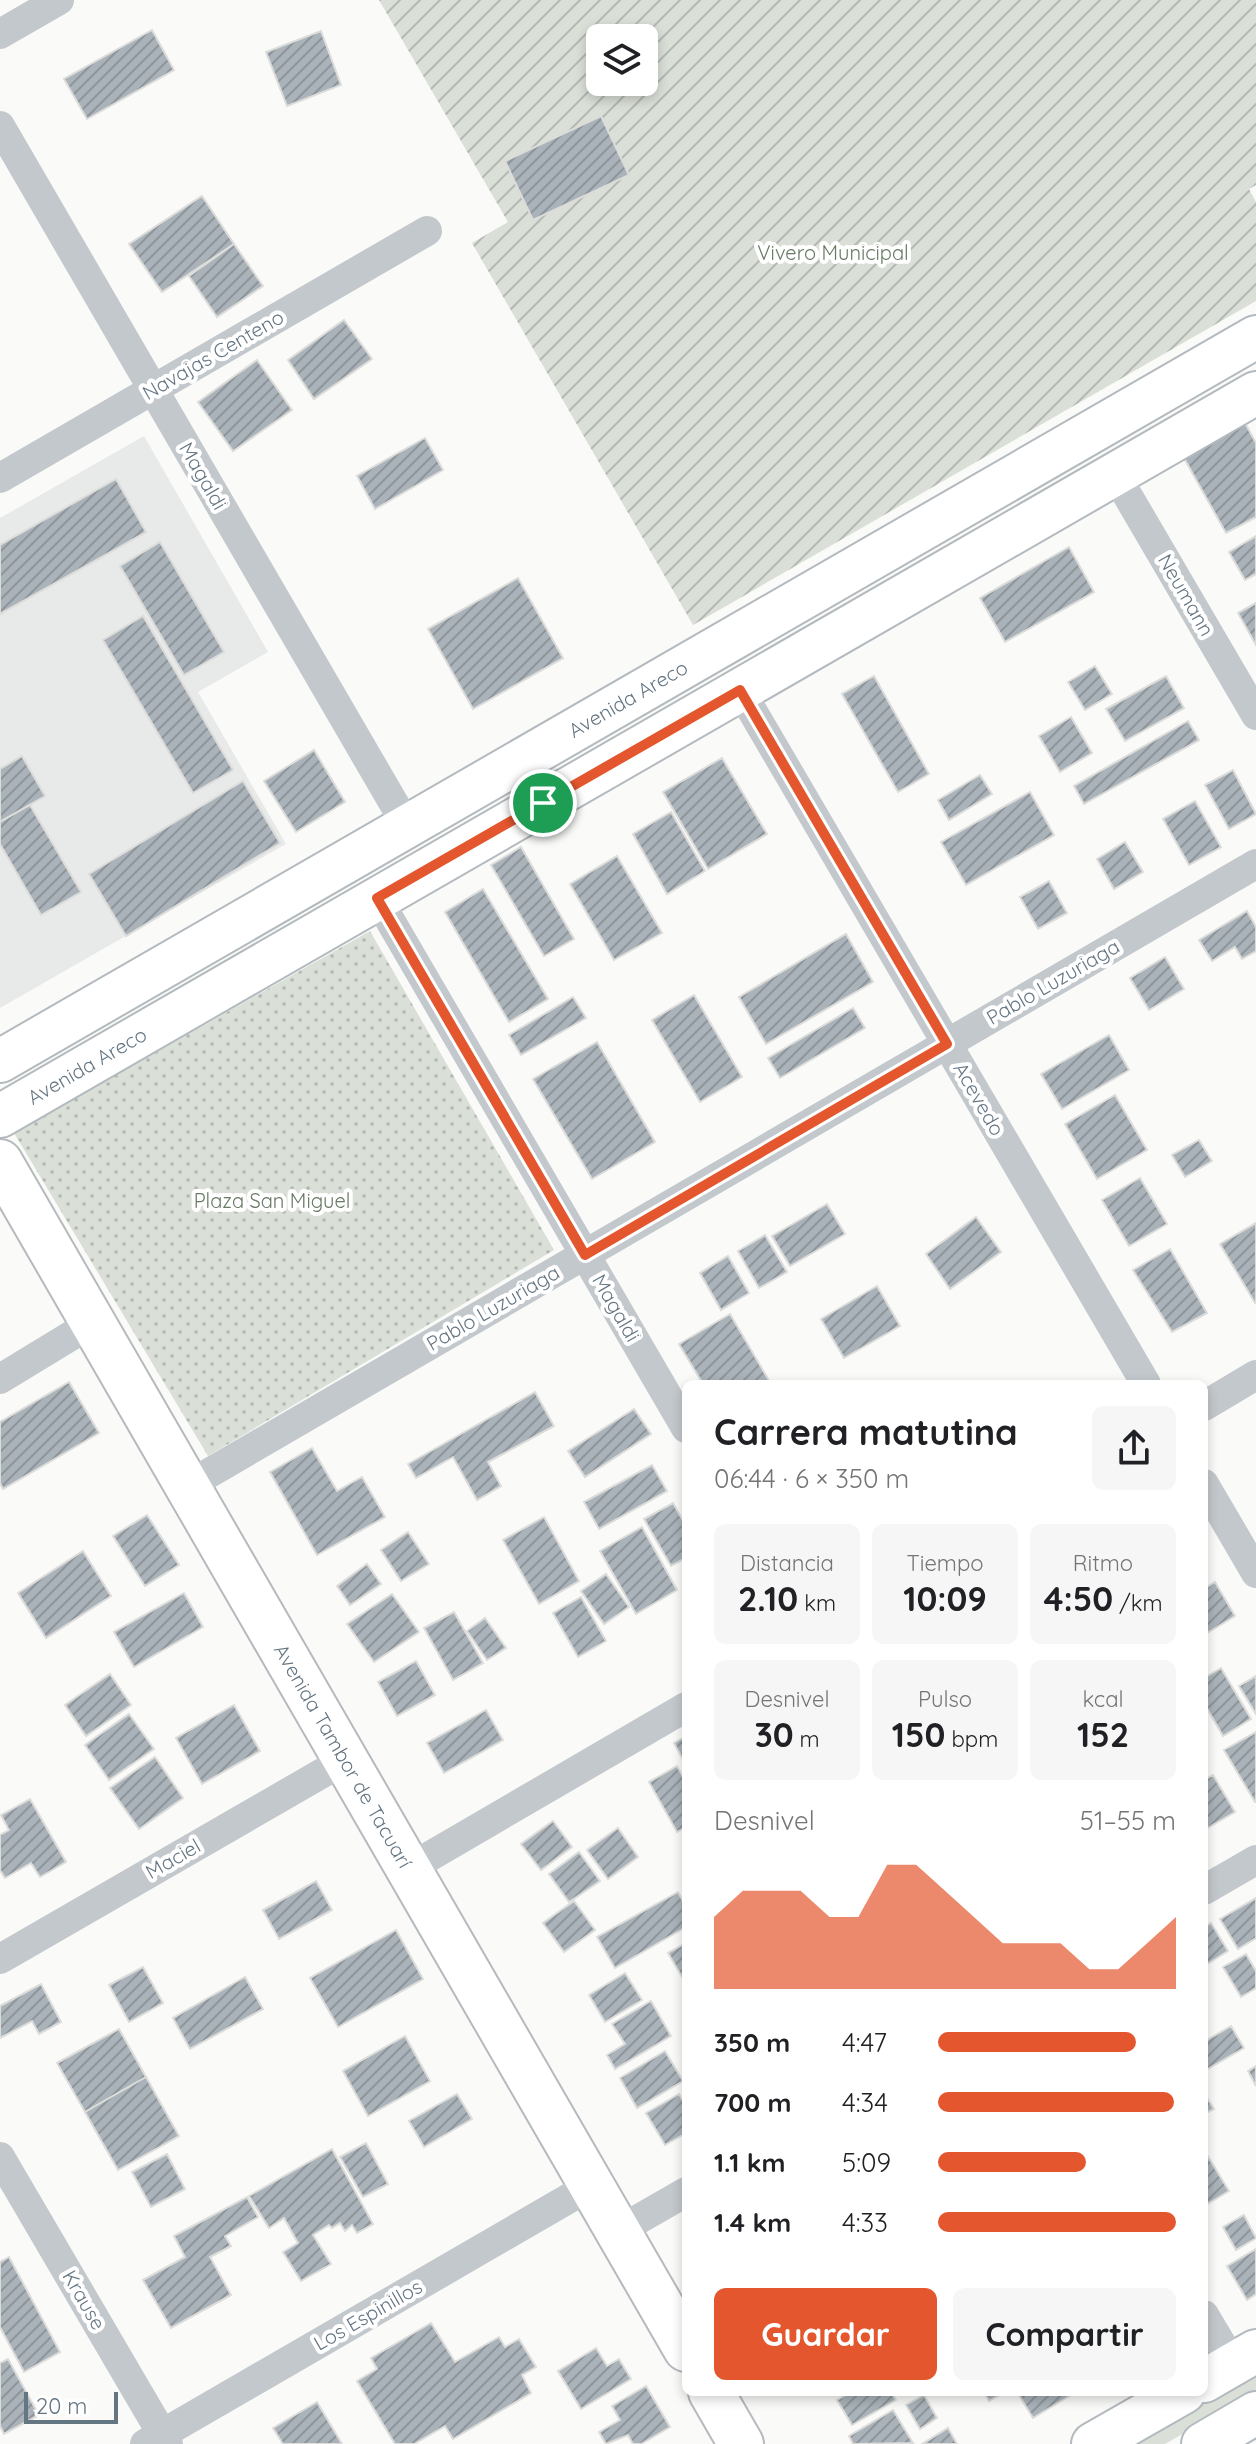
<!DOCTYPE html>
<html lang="es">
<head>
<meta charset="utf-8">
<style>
  :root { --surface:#fff; --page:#f6f6f6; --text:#202124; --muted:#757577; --accent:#e4572e }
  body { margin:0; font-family:Quicksand,sans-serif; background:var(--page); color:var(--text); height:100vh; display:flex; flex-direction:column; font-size:30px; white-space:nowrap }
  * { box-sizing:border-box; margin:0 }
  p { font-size:26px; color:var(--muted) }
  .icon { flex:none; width:44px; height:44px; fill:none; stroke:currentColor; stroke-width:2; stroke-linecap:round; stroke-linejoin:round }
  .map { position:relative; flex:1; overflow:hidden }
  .details { position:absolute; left:682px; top:1380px; width:526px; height:1016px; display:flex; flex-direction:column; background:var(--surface); border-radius:12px; box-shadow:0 4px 12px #0003 }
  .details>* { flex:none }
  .controls { position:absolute; left:586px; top:24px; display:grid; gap:16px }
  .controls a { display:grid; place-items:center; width:72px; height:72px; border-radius:12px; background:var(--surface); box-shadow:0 4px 12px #0003; font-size:40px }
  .scale { position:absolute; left:24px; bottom:20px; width:94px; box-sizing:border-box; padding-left:8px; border:4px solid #657683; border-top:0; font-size:22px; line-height:28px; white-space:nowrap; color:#657683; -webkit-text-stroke:6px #fff; paint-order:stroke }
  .pin { position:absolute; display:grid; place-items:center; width:68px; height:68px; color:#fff; margin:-34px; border:4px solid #fff; border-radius:50%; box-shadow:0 2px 8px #0007 }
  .round { display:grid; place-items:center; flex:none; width:84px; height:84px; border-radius:12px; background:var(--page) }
  .overview { display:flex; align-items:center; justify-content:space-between; height:136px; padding:0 32px }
  h1 { font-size:36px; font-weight:700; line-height:60px }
  .figures { display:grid; grid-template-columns:repeat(3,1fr); gap:12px; height:136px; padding:8px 32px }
  .figures div { display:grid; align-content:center; border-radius:12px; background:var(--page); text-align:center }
  .figures b { font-size:34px; font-weight:700 }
  .figures small { font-size:22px; font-weight:400 }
  .figures p { font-size:22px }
  .chart { height:224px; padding:16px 32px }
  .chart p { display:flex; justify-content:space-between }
  .chart svg { width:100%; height:144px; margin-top:8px; fill:var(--accent); opacity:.7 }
  .action { display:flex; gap:16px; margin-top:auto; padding:16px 32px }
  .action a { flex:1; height:92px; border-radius:12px; background:var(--accent); color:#fff; font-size:32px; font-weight:700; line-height:92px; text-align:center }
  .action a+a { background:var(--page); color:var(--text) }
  ul { padding:0 32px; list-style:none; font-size:26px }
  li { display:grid; grid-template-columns:128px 96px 1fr; align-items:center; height:60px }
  li i { height:20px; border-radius:10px; background:var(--accent) }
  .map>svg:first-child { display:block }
</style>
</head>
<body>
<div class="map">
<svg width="1256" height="2444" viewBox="0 0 1256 2444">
  <defs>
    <pattern id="park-dots" width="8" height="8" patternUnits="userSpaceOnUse" patternTransform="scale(2)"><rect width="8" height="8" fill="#dadfd7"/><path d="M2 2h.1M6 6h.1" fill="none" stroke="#b4b9b4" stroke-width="1.8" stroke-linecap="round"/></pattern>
    <pattern id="garden-furrows" width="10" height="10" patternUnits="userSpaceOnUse" patternTransform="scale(2)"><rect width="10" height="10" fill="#dadfd7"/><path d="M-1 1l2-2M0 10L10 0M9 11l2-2" fill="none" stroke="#b4b9b4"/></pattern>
    <pattern id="building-hatch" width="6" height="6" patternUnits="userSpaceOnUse" patternTransform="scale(2)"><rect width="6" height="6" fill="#aab3b9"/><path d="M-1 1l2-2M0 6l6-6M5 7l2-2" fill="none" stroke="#8e969c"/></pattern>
  </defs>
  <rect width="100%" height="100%" fill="#fafaf8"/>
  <path fill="#e8e9e9" d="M144,436L268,652L198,692L286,844L0,1008V518Z"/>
  <path fill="#dadfd7" d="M1256,2368V2392L1165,2444H1124Z"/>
  <path fill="url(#park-dots)" d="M370,931L554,1250L208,1456L14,1133Z"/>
  <path fill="url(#garden-furrows)" fill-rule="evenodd" d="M379,0H1256V185L1249,189L1256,202V301L693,625L472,243L508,222ZM600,38H644V82H600Z"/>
  <g fill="url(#building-hatch)" stroke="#dcdcda" stroke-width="2">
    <path d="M152,30L174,70L87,119L64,79Z"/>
    <path d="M321,31L341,85L287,106L266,52Z"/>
    <path d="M601,116L629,175L533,220L505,161Z"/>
    <path d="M202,196L234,244L162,292L129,244Z"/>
    <path d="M234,244L263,286L217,317L189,276Z"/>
    <path d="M344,320L372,359L314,399L288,360Z"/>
    <path d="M257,360L292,410L233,451L198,402Z"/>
    <path d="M1245,423L1256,443V517L1226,533L1184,458Z"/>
    <path d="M425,438L443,470L375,509L357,476Z"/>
    <path d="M116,479L146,532L0,614V545Z"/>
    <path d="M1256,536V574L1245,580L1229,552Z"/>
    <path d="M160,542L224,652L184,675L120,566Z"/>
    <path d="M1069,547L1094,592L1005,642L980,598Z"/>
    <path d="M518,578L563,658L473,709L428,629Z"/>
    <path d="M1256,603V645L1238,613Z"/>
    <path d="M143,616L233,770L193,793L103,640Z"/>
    <path d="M1095,666L1112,694L1085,710L1068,682Z"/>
    <path d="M874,676L929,774L898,792L842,694Z"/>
    <path d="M1166,676L1184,708L1125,741L1106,709Z"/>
    <path d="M1071,717L1092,753L1060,772L1039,736Z"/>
    <path d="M1188,721L1199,740L1084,804L1074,786Z"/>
    <path d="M314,750L345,802L296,832L264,781Z"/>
    <path d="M22,756L45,796L0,822V769Z"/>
    <path d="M722,758L767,834L708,869L663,792Z"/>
    <path d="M1233,770L1256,814L1229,829L1205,785Z"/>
    <path d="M980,775L992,794L949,820L938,800Z"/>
    <path d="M243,781L280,843L126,936L89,874Z"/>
    <path d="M1030,792L1054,835L966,885L941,842Z"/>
    <path d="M1195,801L1221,847L1189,865L1163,819Z"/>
    <path d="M30,805L81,892L41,915L0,844V822Z"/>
    <path d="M671,812L705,871L667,894L633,834Z"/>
    <path d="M1125,842L1143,872L1114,889L1097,859Z"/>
    <path d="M521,847L574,939L544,956L491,865Z"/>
    <path d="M617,856L662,933L614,960L570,884Z"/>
    <path d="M1049,881L1067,913L1038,929L1020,897Z"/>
    <path d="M483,889L548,999L509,1022L445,912Z"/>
    <path d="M1247,911L1256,927V951L1242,959L1235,947L1212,961L1199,940Z"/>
    <path d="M846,934L873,982L766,1044L739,997Z"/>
    <path d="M1165,957L1184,989L1149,1010L1130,978Z"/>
    <path d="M694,995L742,1077L700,1102L652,1020Z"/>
    <path d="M573,997L586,1018L521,1055L509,1035Z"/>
    <path d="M853,1008L865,1028L780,1078L768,1058Z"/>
    <path d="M1109,1035L1129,1070L1062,1109L1041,1074Z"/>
    <path d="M597,1042L655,1142L592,1179L533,1079Z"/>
    <path d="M1115,1095L1147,1150L1097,1179L1065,1124Z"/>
    <path d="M1199,1140L1212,1161L1185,1177L1172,1155Z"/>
    <path d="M1140,1178L1167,1224L1129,1246L1102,1200Z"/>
    <path d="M827,1204L845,1234L790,1266L772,1236Z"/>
    <path d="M976,1217L1001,1252L950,1289L926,1254Z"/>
    <path d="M1256,1223V1302L1255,1303L1220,1244Z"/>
    <path d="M765,1235L787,1272L759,1288L738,1251Z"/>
    <path d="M1170,1249L1207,1313L1172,1332L1133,1270Z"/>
    <path d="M728,1256L749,1293L721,1310L700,1273Z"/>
    <path d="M877,1286L900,1326L844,1358L821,1319Z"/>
    <path d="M730,1314L771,1384H703L679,1344Z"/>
    <path d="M69,1382L99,1433L3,1489L0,1483V1422Z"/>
    <path d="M535,1392L554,1426L488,1462L501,1486L477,1500L453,1457L416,1478L408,1464Z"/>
    <path d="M634,1409L651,1434L585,1477L568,1451Z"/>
    <path d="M312,1448L337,1491L362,1477L385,1517L317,1555L270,1472Z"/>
    <path d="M652,1465L667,1491L599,1529L584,1502Z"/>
    <path d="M673,1503L686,1526V1558L671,1566L644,1519Z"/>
    <path d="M147,1515L179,1565L145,1586L113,1536Z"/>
    <path d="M544,1517L579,1581L539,1604L503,1540Z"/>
    <path d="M642,1527L677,1590L636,1614L600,1551Z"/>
    <path d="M408,1532L429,1564L401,1581L381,1550Z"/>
    <path d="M83,1551L111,1596L46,1638L18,1593Z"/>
    <path d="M367,1564L381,1584L350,1605L337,1586Z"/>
    <path d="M606,1574L629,1607L604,1624L581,1591Z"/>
    <path d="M1215,1582L1235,1616L1204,1635V1589Z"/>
    <path d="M184,1593L203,1627L134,1667L114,1632Z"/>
    <path d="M392,1594L419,1632L374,1662L347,1624Z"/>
    <path d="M581,1597L606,1641L578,1657L553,1613Z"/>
    <path d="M454,1612L483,1663L453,1680L424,1628Z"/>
    <path d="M485,1618L506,1648L487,1660L467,1631Z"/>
    <path d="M416,1661L435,1695L397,1716L378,1682Z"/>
    <path d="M1221,1668L1251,1719L1223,1736L1204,1703V1678Z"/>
    <path d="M110,1674L131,1705L86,1736L65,1705Z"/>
    <path d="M1256,1676V1714L1239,1686Z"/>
    <path d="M234,1705L260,1751L202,1784L176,1738Z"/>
    <path d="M486,1710L503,1740L444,1773L427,1743Z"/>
    <path d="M129,1714L154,1749L109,1780L85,1745Z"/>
    <path d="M1256,1732V1802H1255L1224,1750Z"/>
    <path d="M686,1736V1765L674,1743Z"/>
    <path d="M155,1757L183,1798L139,1829L110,1788Z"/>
    <path d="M677,1766L686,1782V1827L677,1832L649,1782Z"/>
    <path d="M1213,1775L1235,1812L1204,1830V1780Z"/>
    <path d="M30,1799L66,1862L40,1877L31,1863L5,1878L0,1870V1835L9,1830L1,1815Z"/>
    <path d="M553,1821L572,1847L541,1870L521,1844Z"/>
    <path d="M618,1828L638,1857L608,1879L587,1850Z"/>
    <path d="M579,1852L600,1881L569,1902L549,1874Z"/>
    <path d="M316,1881L332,1910L279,1939L263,1910Z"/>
    <path d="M678,1892L686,1907V1927L615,1968L597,1937Z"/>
    <path d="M1256,1898V1938L1238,1949L1220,1919Z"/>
    <path d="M574,1901L595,1930L564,1952L543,1923Z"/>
    <path d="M1211,1923L1228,1951L1204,1966V1927Z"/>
    <path d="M396,1930L423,1979L338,2027L310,1978Z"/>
    <path d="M686,1943V1981L685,1982L668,1953Z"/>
    <path d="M1246,1954L1256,1971V1988L1241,1997L1223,1967Z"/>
    <path d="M143,1967L163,2003L129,2022L109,1985Z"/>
    <path d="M625,1973L642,2000L605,2022L589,1995Z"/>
    <path d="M245,1977L263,2009L190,2049L173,2018Z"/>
    <path d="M41,1984L61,2022L39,2034L32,2021L0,2038V2006Z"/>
    <path d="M651,2001L671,2036L615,2069L607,2055L625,2044L612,2024Z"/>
    <path d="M1231,2026L1244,2048L1204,2071V2036L1207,2040Z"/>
    <path d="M119,2029L146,2077L85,2112L57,2063Z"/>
    <path d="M405,2036L430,2081L368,2116L343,2071Z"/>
    <path d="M665,2051L683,2081L637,2108L620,2078Z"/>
    <path d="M1256,2066V2086L1248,2071Z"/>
    <path d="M146,2077L179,2136L118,2170L85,2112Z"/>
    <path d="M1204,2093L1214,2109L1204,2114Z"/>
    <path d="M457,2094L472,2119L424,2147L409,2121Z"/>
    <path d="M679,2094L686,2106V2133L665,2145L646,2113Z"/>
    <path d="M366,2143L388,2184L363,2197L340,2157Z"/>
    <path d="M332,2149L373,2224L357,2233L352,2225L345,2231L340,2223L332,2228L329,2225L313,2235L331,2264L301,2281L283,2252L298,2243L284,2218L269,2228L249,2196Z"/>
    <path d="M1204,2150L1229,2191L1204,2206Z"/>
    <path d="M167,2154L185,2189L151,2207L132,2172Z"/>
    <path d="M247,2197L258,2217L225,2236L231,2246L210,2257L231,2295L171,2328L143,2280L185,2257L174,2236Z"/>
    <path d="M1244,2215L1256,2238L1236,2250L1223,2227Z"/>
    <path d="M1256,2249V2294L1247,2300L1227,2266Z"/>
    <path d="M9,2257L60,2352L24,2372L0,2327V2262Z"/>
    <path d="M431,2323L455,2362L499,2337L505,2347L519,2339L536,2367L522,2375L531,2393L453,2439L445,2426L414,2444H395L357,2381L377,2369L371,2358Z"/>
    <path d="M596,2348L607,2366L619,2359L631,2379L581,2409L558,2371Z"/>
    <path d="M8,2359L39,2415L4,2434L0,2426V2363Z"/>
    <path d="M646,2386L670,2427L641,2444H633L628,2435L606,2444L599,2432L620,2420L612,2406Z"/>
    <path d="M851,2392H891L896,2400L852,2425L837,2400Z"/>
    <path d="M984,2392H999L1001,2394L989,2401Z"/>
    <path d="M1017,2392H1076L1033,2418Z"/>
    <path d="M924,2395L937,2418L920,2429L906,2405Z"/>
    <path d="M317,2402L342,2444H283L273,2428Z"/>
    <path d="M893,2410L913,2443L853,2444L849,2436Z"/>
    <path d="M948,2428L957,2444H922Z"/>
  </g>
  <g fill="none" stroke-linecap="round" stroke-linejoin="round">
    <g stroke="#b3babf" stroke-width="46">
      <g id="secondary">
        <path d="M0,1061L1256,337"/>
        <path d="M0,1116L1256,393"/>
        <path d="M1204,2381L1256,2351"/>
        <path d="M1093,2444L1184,2392"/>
        <path d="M1203,2444L1256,2413"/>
      </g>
    </g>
    <g stroke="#b5babe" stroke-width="48">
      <g id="primary">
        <path d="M0,1162L686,2349"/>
        <path d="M711,2392L741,2444"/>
      </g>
    </g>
    <g stroke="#c3c8cc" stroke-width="30">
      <path d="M0,34L59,0"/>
      <path d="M0,126L407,826"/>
      <path d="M1115,474L1256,715"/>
      <path d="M0,478L427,231"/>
      <path d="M740,690L1146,1384"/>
      <path d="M377,898L686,1428"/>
      <path d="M0,1379L92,1323"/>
      <path d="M1204,1406L1256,1375"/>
      <path d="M1204,1484L1256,1573"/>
      <path d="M187,1486L1256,864"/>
      <path d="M408,1869L686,1707"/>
      <path d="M1204,1890L1256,1860"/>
      <path d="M0,1959L345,1760"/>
      <path d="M0,2157L168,2444"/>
      <path d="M618,2231L686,2192"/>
      <path d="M1204,2315L1233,2364"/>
      <path d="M145,2444L592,2185"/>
    </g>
    <use href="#secondary" stroke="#fff" stroke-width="42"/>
    <use href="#primary" stroke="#fff" stroke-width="44"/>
  </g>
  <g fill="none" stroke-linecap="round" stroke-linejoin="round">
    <g stroke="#fff" stroke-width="16">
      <path id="route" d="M740,690L947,1044L585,1255L377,898Z"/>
    </g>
    <use href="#route" stroke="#e4572e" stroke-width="10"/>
  </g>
  <g text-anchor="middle" stroke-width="8" stroke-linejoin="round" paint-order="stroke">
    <g font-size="20" fill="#687a64" stroke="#fff">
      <text x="833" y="260">Vivero Municipal</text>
      <text x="272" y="1208">Plaza San Miguel</text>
    </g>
    <g font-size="20" fill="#657683" stroke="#fff">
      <text transform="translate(213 355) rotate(-30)" y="7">Navajas Centeno</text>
      <text transform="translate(203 476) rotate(60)" y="7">Magaldi</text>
      <text transform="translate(1186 595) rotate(60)" y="7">Neumann</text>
      <text transform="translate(628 699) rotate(-30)" y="7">Avenida Areco</text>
      <text transform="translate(1053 982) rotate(-30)" y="7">Pablo Luzuriaga</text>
      <text transform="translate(87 1066) rotate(-30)" y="7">Avenida Areco</text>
      <text transform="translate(979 1099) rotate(60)" y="7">Acevedo</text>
      <text transform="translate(493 1308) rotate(-30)" y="7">Pablo Luzuriaga</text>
      <text transform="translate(616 1308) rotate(60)" y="7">Magaldi</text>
      <text transform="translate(343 1756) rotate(60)" y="7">Avenida Tambor de Tacuarí</text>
      <text transform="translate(173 1859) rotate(-30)" y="7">Maciel</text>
      <text transform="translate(84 2300) rotate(60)" y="7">Krause</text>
      <text transform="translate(368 2315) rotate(-30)" y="7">Los Espinillos</text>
    </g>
  </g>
</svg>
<div class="controls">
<a><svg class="icon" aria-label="layers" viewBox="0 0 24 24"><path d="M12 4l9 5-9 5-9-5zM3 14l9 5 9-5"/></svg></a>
</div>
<div class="scale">20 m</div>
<div class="pin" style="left:543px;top:803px;background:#1e9e55"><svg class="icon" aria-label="arrive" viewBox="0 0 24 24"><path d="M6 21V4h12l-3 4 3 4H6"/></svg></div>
<section class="details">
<div class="overview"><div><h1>Carrera matutina</h1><p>06:44 · 6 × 350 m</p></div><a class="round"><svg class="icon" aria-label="share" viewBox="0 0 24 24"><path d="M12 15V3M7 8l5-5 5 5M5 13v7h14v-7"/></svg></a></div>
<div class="figures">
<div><p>Distancia</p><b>2.10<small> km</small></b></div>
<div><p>Tiempo</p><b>10:09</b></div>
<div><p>Ritmo</p><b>4:50<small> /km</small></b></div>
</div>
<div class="figures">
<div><p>Desnivel</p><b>30<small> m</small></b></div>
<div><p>Pulso</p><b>150<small> bpm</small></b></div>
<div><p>kcal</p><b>152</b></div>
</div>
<div class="chart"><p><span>Desnivel</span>51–55 m</p>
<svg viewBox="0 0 160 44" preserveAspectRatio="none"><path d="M0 44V22L10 14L20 14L30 14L40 22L50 22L60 6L70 6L80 14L90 22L100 30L110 30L120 30L130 38L140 38L150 30L160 22V44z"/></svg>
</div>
<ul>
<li><b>350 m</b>4:47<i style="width:83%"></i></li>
<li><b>700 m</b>4:34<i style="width:99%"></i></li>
<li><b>1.1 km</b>5:09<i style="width:62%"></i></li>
<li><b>1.4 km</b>4:33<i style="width:100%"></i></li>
</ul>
<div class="action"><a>Guardar</a><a>Compartir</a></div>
</section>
</div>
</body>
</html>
